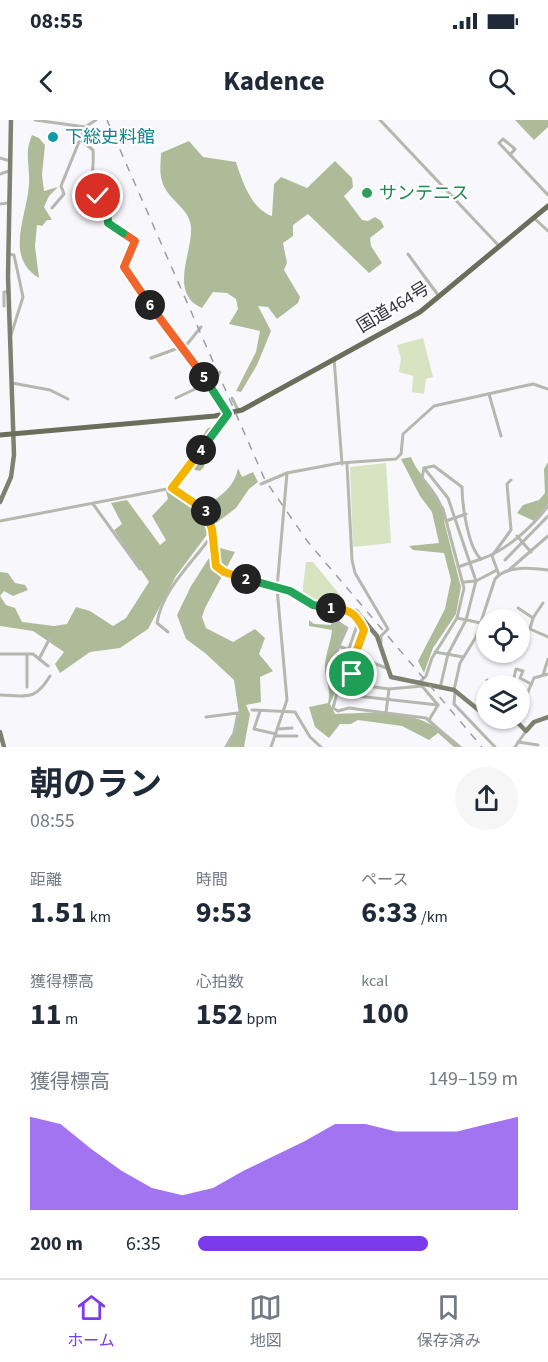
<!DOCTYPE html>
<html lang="ja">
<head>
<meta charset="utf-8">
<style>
  :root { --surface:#fff; --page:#f6f6f7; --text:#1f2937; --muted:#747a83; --line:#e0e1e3; --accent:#7c3aed }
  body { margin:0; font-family:"Source Sans 3","Noto Sans JP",sans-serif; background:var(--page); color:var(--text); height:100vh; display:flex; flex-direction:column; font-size:22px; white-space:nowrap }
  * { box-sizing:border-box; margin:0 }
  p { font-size:20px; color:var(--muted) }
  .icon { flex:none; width:33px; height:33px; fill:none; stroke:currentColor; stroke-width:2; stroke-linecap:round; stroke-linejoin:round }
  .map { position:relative; height:627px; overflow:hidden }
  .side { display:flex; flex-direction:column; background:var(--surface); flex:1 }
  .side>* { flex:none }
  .fabs { position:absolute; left:476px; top:489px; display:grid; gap:12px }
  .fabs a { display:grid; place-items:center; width:54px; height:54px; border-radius:50%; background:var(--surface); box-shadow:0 2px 4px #0004; font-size:30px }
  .pin { position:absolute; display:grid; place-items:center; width:51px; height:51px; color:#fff; margin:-26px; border:3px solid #fff; border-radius:50%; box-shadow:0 2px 6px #0007 }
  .km { position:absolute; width:30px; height:30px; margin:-15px; border-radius:50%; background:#222; color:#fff; font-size:16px; line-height:30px; text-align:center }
  .round { display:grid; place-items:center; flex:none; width:63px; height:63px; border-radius:32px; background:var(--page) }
  .head { display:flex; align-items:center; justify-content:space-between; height:102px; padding:0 30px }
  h1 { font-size:33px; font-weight:700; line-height:45px }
  .figures { display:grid; grid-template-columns:repeat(3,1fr); gap:9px; height:102px; padding:6px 30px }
  .figures div { display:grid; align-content:center }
  .figures b { font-size:30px; font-weight:700 }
  .figures small { font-size:16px; font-weight:400 }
  .figures p { font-size:16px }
  .chart { height:168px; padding:12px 30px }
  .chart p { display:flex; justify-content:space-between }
  .chart svg { width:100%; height:108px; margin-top:6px; fill:var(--accent); opacity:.7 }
  ul { padding:0 30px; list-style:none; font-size:20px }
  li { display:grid; grid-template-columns:96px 72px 1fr; align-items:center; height:45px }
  li i { height:15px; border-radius:8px; background:var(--accent) }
  .status { display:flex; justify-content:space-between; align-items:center; height:42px; padding:0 30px; background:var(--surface); direction:ltr }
  .status svg { height:16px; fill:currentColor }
  header { display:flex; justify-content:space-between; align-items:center; height:78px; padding:0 30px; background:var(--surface); font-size:27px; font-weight:700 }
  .dock { display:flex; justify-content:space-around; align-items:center; height:84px; border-top:2px solid var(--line); background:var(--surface); font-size:16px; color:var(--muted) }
  .dock a { display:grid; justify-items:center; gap:3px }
  .dock .current { color:var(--accent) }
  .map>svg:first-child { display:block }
</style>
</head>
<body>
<div class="status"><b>08:55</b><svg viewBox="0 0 49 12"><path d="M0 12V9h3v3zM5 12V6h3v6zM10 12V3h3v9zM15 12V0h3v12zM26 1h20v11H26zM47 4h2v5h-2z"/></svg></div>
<header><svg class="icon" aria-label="back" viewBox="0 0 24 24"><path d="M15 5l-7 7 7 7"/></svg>Kadence<svg class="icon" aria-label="search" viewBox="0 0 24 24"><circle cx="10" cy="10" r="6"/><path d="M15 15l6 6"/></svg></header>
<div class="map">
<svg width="548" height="627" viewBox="0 0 548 627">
  <rect width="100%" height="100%" fill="#f8f7fc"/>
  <g fill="#d8e3c2">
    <path d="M423,218L433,257L426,259L424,274L412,272L413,256L399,252L401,238L397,225Z"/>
    <path d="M386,343L391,423L353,427L350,347Z"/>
    <path d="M306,442H313L345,481H342V485L317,484L302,476Z"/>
  </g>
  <g fill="#afbb98">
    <path d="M515,0H548V7L534,20Z"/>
    <path d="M32,15L39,18L45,25L42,55L44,71L58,67L49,76L44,87L52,100H47L42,106L37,105L35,126L39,158C4,137 27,97 29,64C30,44 24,34 32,15Z"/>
    <path d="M189,21L203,37L236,42C242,61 252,90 272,96L274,64L281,57L307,68L335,41L352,58L353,67L344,76L362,100L368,101L375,97L381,101L384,107L370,118L371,126L382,143L369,153L308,94L293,105V116L283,123L287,143L284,150L300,177L298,183L277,199L268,187L258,186L271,211L257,245L241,272L236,271L256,232L260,211L229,204L238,189L236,179L227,173L213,172L202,188C168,173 193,132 191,107C190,88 166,79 162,61C159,52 161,42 161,33Z"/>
    <path d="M212,306L220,309V314L205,331L204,347L200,351L195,350L187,341L207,309Z"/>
    <path d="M411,337C419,359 447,375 444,401L461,467L456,494L433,528L424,553L418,541L445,489L451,460L444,433L413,430L409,426L439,423L432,392L420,376L401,339Z"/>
    <path d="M548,342V384L534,401L517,393L523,385L539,380L545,373L544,349Z"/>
    <path d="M238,348L242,357L253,352L258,362L249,369L236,388L215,404L176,456L148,509L120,528L90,532L60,553L55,544L64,532L33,511L0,506V452L8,453L15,463L25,465L28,470L13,476L4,471L0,476L6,485L15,488L22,502L54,506L67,504L76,487L90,491L113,506L126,498L149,462L114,410L122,404L111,383L127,380L160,425L166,420L152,396L168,379L166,371L175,367L205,385C221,377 235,366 238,348Z"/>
    <path d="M216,427L235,432L205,488L202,497L206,508L233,522L255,509L265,518L259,534L273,551L260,557L261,582L246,585L250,594L244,627H228L235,612L239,594L234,560L205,533L186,519L177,495L191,466Z"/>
    <path d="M333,496L347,507L332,550L336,570L330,584L335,594C389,592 420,588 462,627H454L438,613L429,620L402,606L358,600L351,604H340L329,618L315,607L309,587L328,583C332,568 324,559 325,544C326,533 331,521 332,510L309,506V500L314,504L331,505Z"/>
  </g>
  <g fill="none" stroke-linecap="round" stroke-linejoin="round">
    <g stroke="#b5b8ae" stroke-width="3">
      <path d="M35,0L85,7L96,0"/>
      <path d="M380,0L500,127"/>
      <path d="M80,20L93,30C95,55 85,65 107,84L108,103L134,119L124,143L126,151L172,217L184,228"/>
      <path d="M510,35L515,29L503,19L499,23L548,75"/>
      <path d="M0,38L10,41"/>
      <path d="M0,54L9,51"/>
      <path d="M0,84L8,83"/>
      <path d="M52,88L64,74L61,66L85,7"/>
      <path d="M534,98L548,111"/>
      <path d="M8,134L14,135L23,177L11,215"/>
      <path d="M408,134L438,175"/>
      <path d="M4,186V172H8"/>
      <path d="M151,238L181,227"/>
      <path d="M334,238L342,344"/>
      <path d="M12,263L50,270L68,279"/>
      <path d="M489,274L501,316"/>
      <path d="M176,278L212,261L220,252"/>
      <path d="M232,278L238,290"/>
      <path d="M347,344L352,440L355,453L388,509L381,516V523"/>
      <path d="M424,348L448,378L476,461L466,500L448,534L440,568"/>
      <path d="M261,364L287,353"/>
      <path d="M93,384L140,449"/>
      <path d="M0,401L172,368L228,294L184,228L201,207"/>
      <path d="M446,401L466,394"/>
      <path d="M517,416L531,432"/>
      <path d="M505,440L548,396"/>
      <path d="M458,447L481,439"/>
      <path d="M509,450L548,416"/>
      <path d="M499,455L492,436L511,410L507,364L511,360"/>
      <path d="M464,462L476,461L497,450"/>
      <path d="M543,483L533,498L530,509L548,517"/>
      <path d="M518,488L533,498"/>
      <path d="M333,489L332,499L347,508L333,539L332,553L337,573L333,588L338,591L349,588L386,593"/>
      <path d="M349,491L359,500L342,548L346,569L360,565L389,569L422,566"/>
      <path d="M457,498L481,503"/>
      <path d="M359,500L365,513C358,529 343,551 360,565"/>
      <path d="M168,512L157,503C162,470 191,444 210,418"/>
      <path d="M338,526L356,532"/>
      <path d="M435,532L463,537"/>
      <path d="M0,534H33L48,546"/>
      <path d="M39,539L50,518"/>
      <path d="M371,542L386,548"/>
      <path d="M543,555L548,539"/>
      <path d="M487,560L491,566"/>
      <path d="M420,562L426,556L432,538L457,498L464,468L443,389L422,358L424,348L434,346L462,367C462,384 468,428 481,439C506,431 532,407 548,386"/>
      <path d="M422,566L438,585L429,600"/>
      <path d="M500,566L501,561"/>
      <path d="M512,566L516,549L523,551L520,558L531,564"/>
      <path d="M27,567V534"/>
      <path d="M389,569L386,593L426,598L459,627"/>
      <path d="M454,570L460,543L476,517L495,459C507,445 532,448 548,450"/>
      <path d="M337,571L346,569L348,575L438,585"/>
      <path d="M455,571L454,584L495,627"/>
      <path d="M0,575C27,576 35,581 50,556"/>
      <path d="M252,590L295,592L310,617L321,627"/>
      <path d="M260,591L254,609L276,614"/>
      <path d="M519,592L534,558L548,554"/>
      <path d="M206,597L238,593L234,613L226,627"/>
      <path d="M278,609L292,608"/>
      <path d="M276,616H297"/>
      <path d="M518,622L538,625"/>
      <path d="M271,627L287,580L277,468L287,353L340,343L396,339L401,334L403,314L434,286L533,264L548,269"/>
      <path d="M515,627L526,611"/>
    </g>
    <g stroke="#7d8270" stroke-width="4.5">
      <path d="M172,368L204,387C212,404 210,440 219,450L290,471L313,485L356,491L377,516L391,557L454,570L486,596"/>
      <path d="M0,382L11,357L14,335L8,156L11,0"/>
      <path d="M513,598L526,611L534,602L548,597"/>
      <path d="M0,612L4,627"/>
    </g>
    <path stroke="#696f5a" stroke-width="5" d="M0,315L215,296L242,290L420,192L548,86"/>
    <path stroke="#9e9da4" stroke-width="1.5" stroke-dasharray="8 8" stroke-linecap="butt" d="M107,0L265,360L308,422L482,627"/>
  </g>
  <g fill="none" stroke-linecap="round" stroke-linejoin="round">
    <g stroke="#fff" stroke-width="12">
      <path id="split-1" d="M331,488C349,489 356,493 364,510L353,541L352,554"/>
    </g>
    <g stroke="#fff" stroke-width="12">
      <path id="split-2" d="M246,459L290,471L313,485L331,488"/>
    </g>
    <g stroke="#fff" stroke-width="12">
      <path id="split-3" d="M206,391L212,409L216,446L224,452L246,459"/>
    </g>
    <g stroke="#fff" stroke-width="12">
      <path id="split-4" d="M201,330L172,368L206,391"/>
    </g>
    <g stroke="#fff" stroke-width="12">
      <path id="split-5" d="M201,330L228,294L204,257"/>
    </g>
    <g stroke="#fff" stroke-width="12">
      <path id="split-6" d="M150,185L204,257"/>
    </g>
    <g stroke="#fff" stroke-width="12">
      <path id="split-7" d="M123,113L135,121L124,147L150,185"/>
    </g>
    <g stroke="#fff" stroke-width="12">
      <path id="split-8" d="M98,76L107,84L108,103L123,113"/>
    </g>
    <use href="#split-1" stroke="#f5b400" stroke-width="8"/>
    <use href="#split-2" stroke="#22a559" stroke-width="8"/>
    <use href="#split-3" stroke="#f5b400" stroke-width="8"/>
    <use href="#split-4" stroke="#f5b400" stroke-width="8"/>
    <use href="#split-5" stroke="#22a559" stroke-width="8"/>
    <use href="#split-6" stroke="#f0652b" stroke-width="8"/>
    <use href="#split-7" stroke="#f0652b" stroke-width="8"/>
    <use href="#split-8" stroke="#22a559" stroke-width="8"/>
  </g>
  <circle fill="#0f9aa8" stroke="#fff" stroke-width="2" cx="53" cy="17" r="6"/>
  <circle fill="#2e9e5b" stroke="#fff" stroke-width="2" cx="367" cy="73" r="6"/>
  <g text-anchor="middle" stroke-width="4.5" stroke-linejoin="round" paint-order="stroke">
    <g font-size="18" fill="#0d838f" stroke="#fff" text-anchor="start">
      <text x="65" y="23">下総史料館</text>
    </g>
    <g font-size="18" fill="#27864d" stroke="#fff" text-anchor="start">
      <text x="379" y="79">サンテニス</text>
    </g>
    <g font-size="18" fill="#36343e" stroke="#fff">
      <text transform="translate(393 187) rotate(-31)" y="6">国道464号</text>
    </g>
  </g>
</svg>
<div class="fabs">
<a><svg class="icon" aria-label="locate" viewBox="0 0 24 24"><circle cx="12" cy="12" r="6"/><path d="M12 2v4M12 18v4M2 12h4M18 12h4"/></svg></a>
<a><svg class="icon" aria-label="layers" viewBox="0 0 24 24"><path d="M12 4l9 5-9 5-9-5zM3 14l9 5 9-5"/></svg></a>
</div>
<div class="pin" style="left:352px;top:554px;background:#1e9e55"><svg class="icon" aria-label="arrive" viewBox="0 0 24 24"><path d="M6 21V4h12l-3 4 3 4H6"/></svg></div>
<div class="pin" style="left:98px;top:76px;background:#d93025"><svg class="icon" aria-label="check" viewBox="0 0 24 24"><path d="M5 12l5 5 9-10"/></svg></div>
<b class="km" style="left:331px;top:488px">1</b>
<b class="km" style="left:246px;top:459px">2</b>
<b class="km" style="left:206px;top:391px">3</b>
<b class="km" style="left:201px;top:330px">4</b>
<b class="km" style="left:204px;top:257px">5</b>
<b class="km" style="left:150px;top:185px">6</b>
</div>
<section class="side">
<div class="head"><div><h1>朝のラン</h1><p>08:55</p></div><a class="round"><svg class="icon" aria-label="share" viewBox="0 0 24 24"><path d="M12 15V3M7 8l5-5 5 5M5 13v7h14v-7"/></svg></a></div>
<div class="figures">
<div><p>距離</p><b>1.51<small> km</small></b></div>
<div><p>時間</p><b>9:53</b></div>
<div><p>ペース</p><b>6:33<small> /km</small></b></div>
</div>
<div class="figures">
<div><p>獲得標高</p><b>11<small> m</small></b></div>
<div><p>心拍数</p><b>152<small> bpm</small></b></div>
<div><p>kcal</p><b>100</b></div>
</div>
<div class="chart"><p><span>獲得標高</span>149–159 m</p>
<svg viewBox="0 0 160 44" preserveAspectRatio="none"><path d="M0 44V6L10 9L20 19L30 28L40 35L50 38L60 35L70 28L80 22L90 16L100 9L110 9L120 12L130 12L140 12L150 9L160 6V44z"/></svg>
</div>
<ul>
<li><b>200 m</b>6:35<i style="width:72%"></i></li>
</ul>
</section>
<nav class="dock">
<a class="current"><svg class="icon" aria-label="home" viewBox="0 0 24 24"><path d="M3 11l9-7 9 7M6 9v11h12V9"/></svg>ホーム</a>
<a><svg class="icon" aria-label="map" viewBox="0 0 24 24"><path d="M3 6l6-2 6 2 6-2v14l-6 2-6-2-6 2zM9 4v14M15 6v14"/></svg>地図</a>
<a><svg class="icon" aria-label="saved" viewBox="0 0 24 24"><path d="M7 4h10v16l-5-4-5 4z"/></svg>保存済み</a>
</nav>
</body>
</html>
